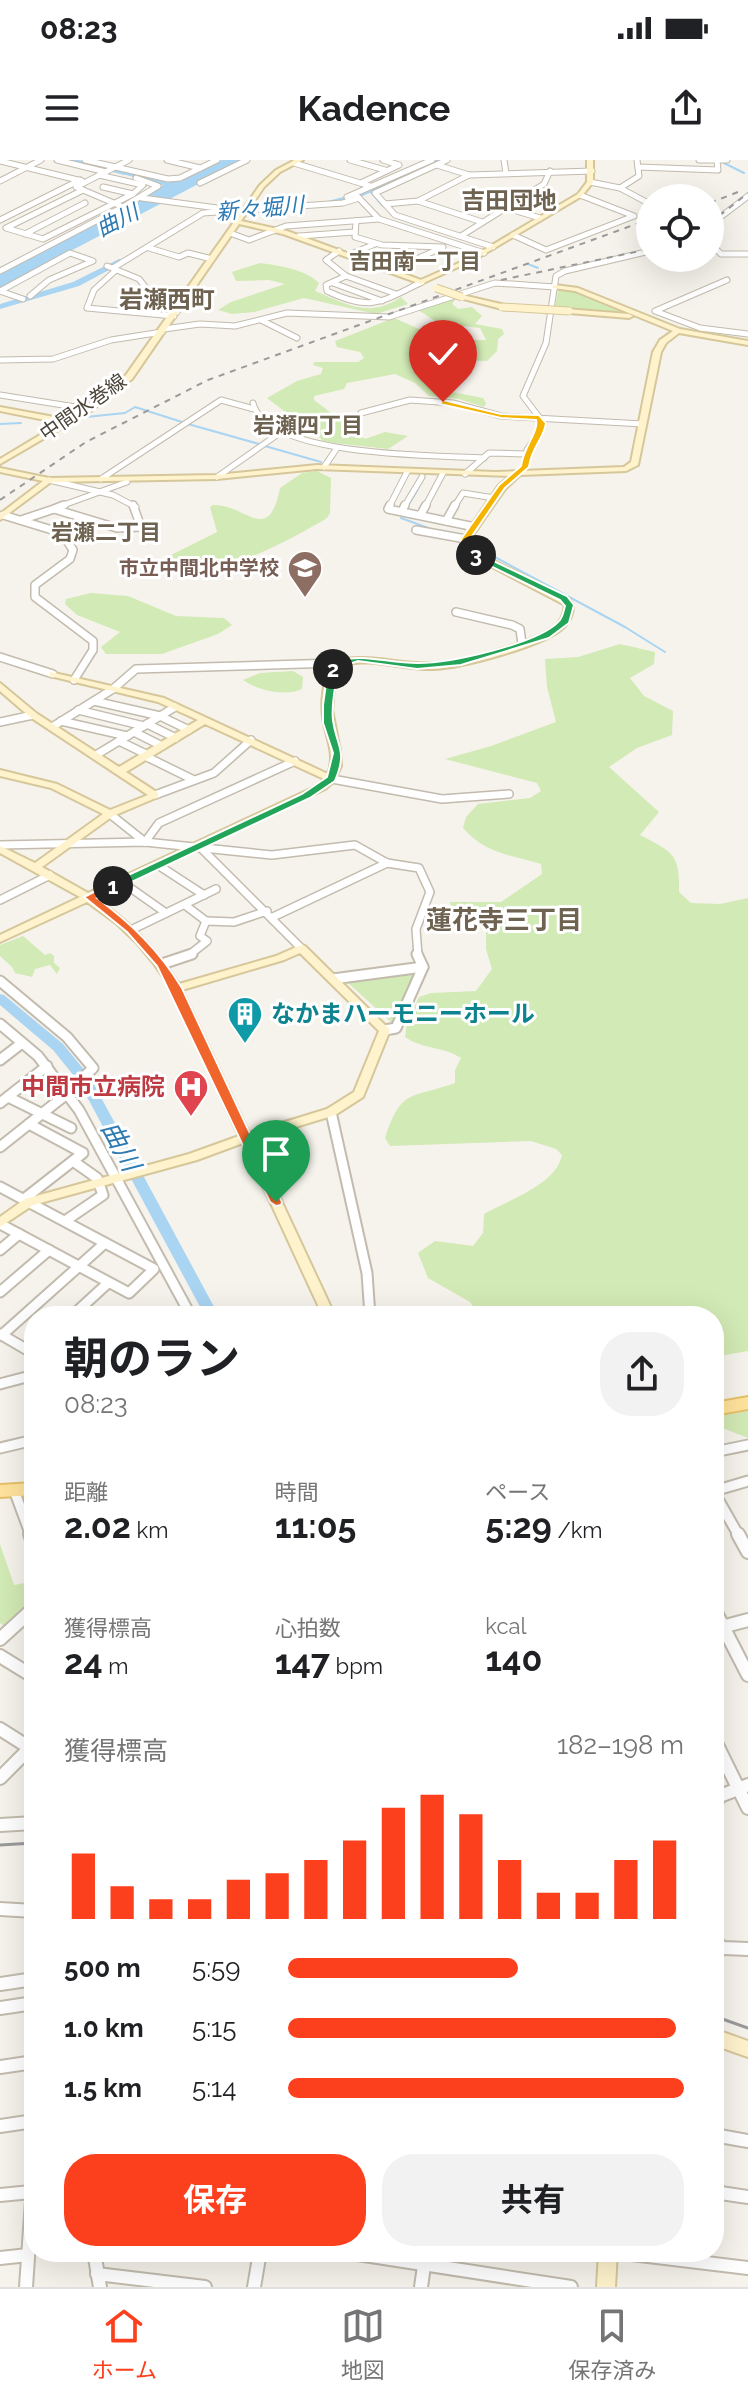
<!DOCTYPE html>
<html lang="ja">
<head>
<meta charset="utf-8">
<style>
  :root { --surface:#fff; --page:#f2f2f2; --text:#202124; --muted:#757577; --line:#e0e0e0; --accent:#fc3f1d }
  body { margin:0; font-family:Raleway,"Noto Sans JP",sans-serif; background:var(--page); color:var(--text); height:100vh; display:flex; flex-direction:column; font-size:30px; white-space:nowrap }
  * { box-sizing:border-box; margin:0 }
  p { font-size:26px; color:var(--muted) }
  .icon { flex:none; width:44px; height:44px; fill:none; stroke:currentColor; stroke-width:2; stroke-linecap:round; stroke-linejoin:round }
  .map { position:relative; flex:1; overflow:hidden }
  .sheet { position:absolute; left:24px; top:1146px; width:700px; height:956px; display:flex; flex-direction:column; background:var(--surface); border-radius:32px; box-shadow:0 8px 32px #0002 }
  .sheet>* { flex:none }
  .tools { position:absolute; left:636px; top:24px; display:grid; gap:16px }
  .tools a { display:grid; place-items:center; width:88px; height:88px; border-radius:50%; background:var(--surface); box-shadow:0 8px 32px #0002; font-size:40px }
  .pin { position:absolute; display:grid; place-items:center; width:68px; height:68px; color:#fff; margin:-82px -34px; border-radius:50% 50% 50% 0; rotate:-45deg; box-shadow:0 0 8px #0007 }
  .pin .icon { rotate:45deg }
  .km { position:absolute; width:40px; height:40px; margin:-20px; border-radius:50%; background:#222; color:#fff; font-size:22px; line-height:40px; text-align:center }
  .round { display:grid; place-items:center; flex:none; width:84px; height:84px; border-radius:32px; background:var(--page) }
  .summary { display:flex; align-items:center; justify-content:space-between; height:136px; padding:0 40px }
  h1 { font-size:44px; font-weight:700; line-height:60px }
  .stats { display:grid; grid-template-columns:repeat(3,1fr); gap:12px; height:136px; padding:8px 40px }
  .stats div { display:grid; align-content:center }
  .stats b { font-size:34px; font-weight:700 }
  .stats small { font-size:22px; font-weight:400 }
  .stats p { font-size:22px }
  .chart { height:224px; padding:16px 40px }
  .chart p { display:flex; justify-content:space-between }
  .chart svg { width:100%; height:144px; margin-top:8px; stroke:var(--accent); stroke-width:6 }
  .action { display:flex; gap:16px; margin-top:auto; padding:16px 40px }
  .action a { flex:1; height:92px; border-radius:32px; background:var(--accent); color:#fff; font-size:32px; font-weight:700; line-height:92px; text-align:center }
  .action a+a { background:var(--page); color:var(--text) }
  ul { padding:0 40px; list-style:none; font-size:26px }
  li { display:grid; grid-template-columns:128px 96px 1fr; align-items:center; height:60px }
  li i { height:20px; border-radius:10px; background:var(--accent) }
  .status { display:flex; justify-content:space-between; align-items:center; height:56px; padding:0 40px; background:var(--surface); direction:ltr }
  .status svg { height:22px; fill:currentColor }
  header { display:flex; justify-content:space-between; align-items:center; height:104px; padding:0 40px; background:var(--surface); font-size:36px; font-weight:700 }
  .tabs { display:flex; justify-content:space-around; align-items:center; height:112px; border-top:2px solid var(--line); background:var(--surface); font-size:22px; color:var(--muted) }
  .tabs a { display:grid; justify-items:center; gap:4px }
  .tabs .selected { color:var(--accent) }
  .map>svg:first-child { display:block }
</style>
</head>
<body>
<div class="status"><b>08:23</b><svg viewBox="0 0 49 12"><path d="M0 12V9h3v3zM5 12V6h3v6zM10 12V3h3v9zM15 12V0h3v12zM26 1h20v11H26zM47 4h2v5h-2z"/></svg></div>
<header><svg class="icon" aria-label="menu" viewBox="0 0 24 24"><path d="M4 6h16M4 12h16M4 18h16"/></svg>Kadence<svg class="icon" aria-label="share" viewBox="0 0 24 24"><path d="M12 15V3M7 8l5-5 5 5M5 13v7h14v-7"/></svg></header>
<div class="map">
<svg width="748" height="2127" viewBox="0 0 748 2127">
  <rect width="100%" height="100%" fill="#f6f3ec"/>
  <g fill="#d2eab5">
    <path d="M260,103C278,105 307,110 319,123L315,131C347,144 369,159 401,137L408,144L376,154L304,138L254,152L232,154L218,150L231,142L285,124L269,120L236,121L232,112Z"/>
    <path d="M563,129L575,131L626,152L555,148L558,130Z"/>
    <path d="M445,139L455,140L452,144L458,149L472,147L482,156L475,164L502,169L504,174L498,179L497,191L487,201L455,200L450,204L442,224L447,231L483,238L486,243L484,247L459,239L429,236L415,223L395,214L347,223L344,229L314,236V240L365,279L385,272L408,276L388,289L325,282L267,238L297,221L321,214L323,208L313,205L314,202H358L364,198L360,192L337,187L335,181L394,158L424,171C435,167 442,164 453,168L449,171L450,178L453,180H486L480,168L438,163L417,149Z"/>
    <path d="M317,311L331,318L330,353L327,358C294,378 210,424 173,409L169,396L217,372L210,347L213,345C247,344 268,387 280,328L302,313Z"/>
    <path d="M91,433L128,436L176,456L224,458L232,465L218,474L162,494H106L101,487L120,472L77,455L65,444L66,439Z"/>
    <path d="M620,484L655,492L654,504L630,518L644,536L673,551L672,575L637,588L609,607L659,652L640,675C673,692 680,694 679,732L691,743L720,744L748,738V1191L714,1197V1156H480L470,1142L428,1118L418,1093L435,1081L473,1086L483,1073L484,1054C508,1040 556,1025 562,995L556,989L531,981L390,986L385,978C402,927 411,939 455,923V910L461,898C443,886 424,890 405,877L407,863L419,837L431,833L476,831L492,809L486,789V771L476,759L452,752L450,742H501L542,714L541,704C511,695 484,693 463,668L466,657L478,644L530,638L541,631L537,623L445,599L491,586L556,562L547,527L545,499L578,497Z"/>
    <path d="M293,511L303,517L302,529C285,537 257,530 243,520L260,513Z"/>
    <path d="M23,776L45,795L50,793L54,796V803L60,808L57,814L50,805L35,809L32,817L15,813L12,807L0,796V785Z"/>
    <path d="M418,810L392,863L345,820Z"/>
    <path d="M748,1251V1278L725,1269L714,1270V1257Z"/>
    <path d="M0,1384L14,1425L34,1421V1441L6,1467L0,1463Z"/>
  </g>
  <path fill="#a9d4f2" d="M222,0H244L0,128V113L140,40L163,25L115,12L119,10C167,20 177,21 222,0Z"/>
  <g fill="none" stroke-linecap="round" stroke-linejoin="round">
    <g stroke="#a9d4f2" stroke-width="2">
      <path d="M724,3L744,13"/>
      <path d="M370,31L382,45"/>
      <path d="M528,104L538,108"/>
      <path d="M86,257L125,253L135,247L182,262"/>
      <path d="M0,264L21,263"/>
      <path d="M188,264L259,284"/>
      <path d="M265,286L321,302"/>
      <path d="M409,344L418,329"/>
      <path d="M404,353L401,358L431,369"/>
      <path d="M467,382L625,467L665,492"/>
    </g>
    <g fill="#a9d4f2" fill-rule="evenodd">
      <path d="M66,0H79L128,13L124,15Z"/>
      <path d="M433,0H443L356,39L324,45L320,43L351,35Z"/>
      <path d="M119,99L126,101L79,126L0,149V144L73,122Z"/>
      <path d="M0,834L4,835L63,884L90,917L219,1156H205L79,922L53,890L0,845Z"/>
    </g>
    <g stroke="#c2bbae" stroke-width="7">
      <g id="street-far3">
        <path d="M57,0L106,12"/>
        <path d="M85,0L168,19L180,18L217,0"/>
        <path d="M129,0L76,27L123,47L158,26L136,18"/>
        <path d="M167,0L200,8"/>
        <path d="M350,0L385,10"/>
        <path d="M447,0L375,33L395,55L493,87"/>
        <path d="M504,0L506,13"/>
        <path d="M699,0H727"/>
        <path d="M0,1L82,21"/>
        <path d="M294,3L370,26"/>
        <path d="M437,5L469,15L592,11"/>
        <path d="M638,7L718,10L717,1"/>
        <path d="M0,21L41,0"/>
        <path d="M590,22L620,28L650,44"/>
        <path d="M200,23L247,0"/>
        <path d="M361,23L399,5L383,0"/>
        <path d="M103,27L133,34"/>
        <path d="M620,28L639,16L637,0"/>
        <path d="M83,30L6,68L43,79L133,34L143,25L99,15"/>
        <path d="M357,36L379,59L484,93"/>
        <path d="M347,37L432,0"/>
        <path d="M142,38L217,48"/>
        <path d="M418,41L482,62"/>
        <path d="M385,44L418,41L469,15"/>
        <path d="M507,48L540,58"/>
        <path d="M0,60L80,20"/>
        <path d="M356,61L355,77L382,85L443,87"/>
        <path d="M710,65L748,36"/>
        <path d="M230,73L249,80L286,66L379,59"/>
        <path d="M25,74L85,43"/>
        <path d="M513,75L546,90L634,56L580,35"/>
        <path d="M299,76L355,72"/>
        <path d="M461,76L544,24L550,11"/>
        <path d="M710,83L721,94H748"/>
        <path d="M149,88L179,97L188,93L212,99"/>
        <path d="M339,91L326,100L346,116L396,134"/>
        <path d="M349,95L375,84"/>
        <path d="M107,106L139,119L153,137L177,152"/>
        <path d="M113,108L203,53L343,43L359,38"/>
        <path d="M116,110L94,130L87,148L174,156"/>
        <path d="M0,111L117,50"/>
        <path d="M390,111L441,88"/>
        <path d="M346,116L326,125L327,131C371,152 381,142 422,122"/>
        <path d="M727,120L655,151L700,168L748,174"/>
        <path d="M333,123L382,141"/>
        <path d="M0,131L70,93L93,101L49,120L30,136"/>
        <path d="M0,131L23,139"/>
        <path d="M261,160L297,178"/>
        <path d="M164,169L200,164L235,166L287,153L389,157L495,123L555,127"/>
        <path d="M0,200L53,199L111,180L162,172"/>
        <path d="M0,235L88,249"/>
        <path d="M253,243C267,298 438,295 484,298"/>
        <path d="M361,253L410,240L453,243L501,256L643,264"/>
        <path d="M324,307L337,288"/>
        <path d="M518,313L525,307L527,290L542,268L539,257L523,236L546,183L556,116L565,111L650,91"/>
        <path d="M465,314L489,293L526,294"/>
        <path d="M217,317L284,270"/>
        <path d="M101,319L221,240L254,249"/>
        <path d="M49,320L113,335L136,347"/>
        <path d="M58,347L127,322"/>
        <path d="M389,347L407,312"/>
        <path d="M404,347L422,317"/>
        <path d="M425,347L443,313"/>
        <path d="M454,347L463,333L494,338"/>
      </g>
    </g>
    <g stroke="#c2bbae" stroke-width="10">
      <g id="street-far2">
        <path d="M390,345L388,349L475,367"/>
        <path d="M54,349L64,345"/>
        <path d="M402,351L405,345"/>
        <path d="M421,354L426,345"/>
        <path d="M3,355L62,373L73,390L70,399L35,425V437L93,481V490L74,520"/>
        <path d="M21,360L54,349L117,368L141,367L133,345"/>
        <path d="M446,361L455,345"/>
        <path d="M416,370L466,379"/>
        <path d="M456,452L512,465L520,469L522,484"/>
        <path d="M0,497L53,514"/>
        <path d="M94,541L160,556L189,570"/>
        <path d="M78,550L144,566"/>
        <path d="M61,561L127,576"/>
        <path d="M0,562L33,555"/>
        <path d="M147,564L176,578"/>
        <path d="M52,567L113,529L136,509L336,503"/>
        <path d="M134,572L162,586"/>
        <path d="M119,581L148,595"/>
        <path d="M96,595L175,547"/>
        <path d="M145,596L194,620"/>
        <path d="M332,619L442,639L509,634"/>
        <path d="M155,635L214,613L251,580"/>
        <path d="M110,654L145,682"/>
        <path d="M145,682L159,663L295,601"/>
        <path d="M0,685L145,682L272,695L355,685L387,703L419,708L430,732L416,769L418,796"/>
        <path d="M199,686L301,788"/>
        <path d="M158,705L204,735"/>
        <path d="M122,722L166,753"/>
        <path d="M0,740L50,715"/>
        <path d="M185,745L206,761"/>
        <path d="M273,757L387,703"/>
        <path d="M131,770L216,729"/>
        <path d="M188,796L207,781L200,776L206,761L234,762L267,751"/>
      </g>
    </g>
    <g stroke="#c2bbae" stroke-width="13">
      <g id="street-far1">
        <path d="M162,804L192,794"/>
        <path d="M333,819L423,807"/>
        <path d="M0,821L67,877L93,908L68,933L0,987"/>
        <path d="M0,864L38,896L79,950L191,1156"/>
        <path d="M385,870L396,868L423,807L417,794"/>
        <path d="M0,900L22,883"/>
        <path d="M8,937L71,968"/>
        <path d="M0,943L47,906"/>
        <path d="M331,952L367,1113L370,1156"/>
        <path d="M0,1027L154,1109L129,1133L0,1064"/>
        <path d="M24,1039L83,993L29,964"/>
        <path d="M65,1061L103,1035L97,1018L73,1001"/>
        <path d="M0,1090L19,1074"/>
        <path d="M0,1132L49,1090"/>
        <path d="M72,1156L108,1123"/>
        <path d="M0,1174L31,1192L34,1205"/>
        <path d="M2,1175L105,1083"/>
        <path d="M0,1224L34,1215"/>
        <path d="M0,1288L34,1280"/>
        <path d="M714,1292L748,1285"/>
        <path d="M14,1330L31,1376"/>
        <path d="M714,1331L748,1321"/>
        <path d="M714,1332L739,1376"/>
      </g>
    </g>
    <g stroke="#c2bbae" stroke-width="16">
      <g id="street">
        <path d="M30,1374L34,1386"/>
        <path d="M738,1374L748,1392"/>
        <path d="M714,1449L748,1515"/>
        <path d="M714,1469L748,1460"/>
        <path d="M0,1479L34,1448"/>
        <path d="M0,1496L34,1517"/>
        <path d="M0,1569L30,1588"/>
        <path d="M714,1579L748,1648"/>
        <path d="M0,1618L34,1584"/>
        <path d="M714,1645L720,1636L748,1625"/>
        <path d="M0,1665L34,1663"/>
        <path d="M0,1749L34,1751"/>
        <path d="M714,1781L723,1788L748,1789"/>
        <path d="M0,1824L34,1819"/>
        <path d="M0,1848L34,1843"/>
        <path d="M0,1907L34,1902"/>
        <path d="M0,1966L34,1961"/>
        <path d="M714,1975L748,1981"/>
        <path d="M714,2032L748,2037"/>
        <path d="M0,2035L31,2032"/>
        <path d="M94,2092L100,2127"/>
        <path d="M345,2092L571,2127"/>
        <path d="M615,2092L748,2108"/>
        <path d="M0,2098L28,2095"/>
        <path d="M97,2114L205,2127"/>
        <path d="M26,2127L34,2011"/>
        <path d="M254,2127L260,2092"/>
        <path d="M421,2127L426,2092"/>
      </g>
    </g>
    <g stroke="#d6c79b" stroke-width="4">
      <g id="secondary">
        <path d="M295,0H303L280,12L264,27L241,61L287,71L421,120L472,97L578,34L587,22V0H593V22L582,36L476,99L421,124L283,74L239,64L132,219L91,251L0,304V299L60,263L0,251V247L65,259L85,247L126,215L260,25L276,10Z"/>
        <path d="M555,125L578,128L680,169L748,181V185L679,173L666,183L661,192L638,305L626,311L520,315L505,329L470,379L469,386L475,391L569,439L573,445C573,454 570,461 564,467C545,486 461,508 433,509C402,510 371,497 340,505L334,525L332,550L340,591L341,606L336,617L337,619L325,629L95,738C130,761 156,790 179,824L276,796L301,785L305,786L390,870L363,937L335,955L253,980L335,1156H323L243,983L197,1000L33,1045L0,1067V1057L25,1039L189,994L239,976L171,828L155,805L137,783L117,764L87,742L0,782V775L80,737L0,693V686L35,703L103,654L51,628L0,616V610L57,624L110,650L148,635L30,557L0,531V523L36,553L119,607L198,560L158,542L50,516V512L164,538L328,614C335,596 328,581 324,564C320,543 323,520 333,501C370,492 401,506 437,503C463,501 543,481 559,462C563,457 564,452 565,445L469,395L461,386L462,379L499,325L510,316L317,309L217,319L51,322L0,360V354L43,321L0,312V308L49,318L217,315L317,305L495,312L624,307L631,302L653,192L660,180L673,171L575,131L553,128L552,127ZM205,564L324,619L319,625L88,733L42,707L113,656L158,637V633L126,612ZM300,793L379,871L354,932L327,949L249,973L182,830L284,800Z"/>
        <path d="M462,135L505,145L506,147L502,149L460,138L458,137Z"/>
        <path d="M566,149L629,154L633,156L629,158L569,153L565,151Z"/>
        <path d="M714,1869L748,1881V1897L714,1885Z"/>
        <path d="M599,2092H617L615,2127H597Z"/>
      </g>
    </g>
    <g stroke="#e6c16a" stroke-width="4">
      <g id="primary">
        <path d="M748,1237V1249L714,1255V1243Z"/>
        <path d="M34,1323V1335L0,1337V1325Z"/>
      </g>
    </g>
    <use href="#street-far3" stroke="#fff" stroke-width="5"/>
    <use href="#street-far2" stroke="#fff" stroke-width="7"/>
    <use href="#street-far1" stroke="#fff" stroke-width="9"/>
    <use href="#street" stroke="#fff" stroke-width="12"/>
    <use href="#secondary" fill="#fff3cd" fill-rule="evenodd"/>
    <use href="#primary" fill="#ffe39c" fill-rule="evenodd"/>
    <g stroke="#9a9a9a" stroke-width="3">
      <path d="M0,1685L34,1683"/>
      <path d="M714,1856L748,1868"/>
    </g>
    <g stroke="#9a9a9a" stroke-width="2" stroke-dasharray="6 6" stroke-linecap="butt">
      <path d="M710,43L743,30"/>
      <path d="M710,63L748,33"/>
      <path d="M501,120L650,89"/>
      <path d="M0,340L86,282L208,220L650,59"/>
    </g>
    <g stroke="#d6c79b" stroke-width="9" stroke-linecap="butt">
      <g id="secondary-bridge">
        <path d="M436,128L462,137"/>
        <path d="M502,147L569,151"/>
      </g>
    </g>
    <use href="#secondary-bridge" stroke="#fff3cd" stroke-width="7"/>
  </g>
  <path fill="#f0652b" stroke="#fff" stroke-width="2" d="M109,724L118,726L97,738C132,764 159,790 182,828L282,1042L281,1045L276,1046L270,1042L157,806L127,772L84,737Z"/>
  <path fill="#22a559" stroke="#fff" stroke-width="2" d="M333,506L338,509C336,525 331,543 333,560C337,588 348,590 335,621L310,638L117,729H109V724L302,634L327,617L333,593L323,563V545L328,509Z"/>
  <path fill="#22a559" stroke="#fff" stroke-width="2" d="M472,394H479L567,436L574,445L569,463L549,478L461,505L417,509L358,501L330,511L333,501C367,493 385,503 418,503C450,503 536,484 558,462C563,458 563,452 565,446L560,440L472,397Z"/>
  <path fill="#f5b400" stroke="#fff" stroke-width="2" d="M443,240L501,254L539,255L546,263C544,279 532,286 529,307L505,328L470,379V387L480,395L476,398L463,390L461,379L499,325L521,306C523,288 539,271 536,260L501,258L440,244Z"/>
  <defs>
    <g id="school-pin" transform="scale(1.8)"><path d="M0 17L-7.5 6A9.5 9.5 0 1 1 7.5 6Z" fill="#8d6e63" stroke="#fff"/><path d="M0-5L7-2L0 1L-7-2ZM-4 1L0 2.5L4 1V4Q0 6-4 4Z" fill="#fff"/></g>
    <g id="building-pin" transform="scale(1.8)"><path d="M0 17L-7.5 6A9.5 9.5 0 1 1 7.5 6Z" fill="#0f9aa8" stroke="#fff"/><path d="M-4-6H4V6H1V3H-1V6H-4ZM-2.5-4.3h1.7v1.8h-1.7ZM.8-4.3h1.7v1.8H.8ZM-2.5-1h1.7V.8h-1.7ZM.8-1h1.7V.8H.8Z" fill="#fff"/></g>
    <g id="hospital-pin" transform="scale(1.8)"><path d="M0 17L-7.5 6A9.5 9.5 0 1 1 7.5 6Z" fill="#e0444e" stroke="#fff"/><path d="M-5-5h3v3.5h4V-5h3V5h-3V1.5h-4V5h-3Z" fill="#fff"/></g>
  </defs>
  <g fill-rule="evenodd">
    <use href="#school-pin" x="305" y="408"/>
    <use href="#building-pin" x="245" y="854"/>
    <use href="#hospital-pin" x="191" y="927"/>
  </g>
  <g text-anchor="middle" stroke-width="6" stroke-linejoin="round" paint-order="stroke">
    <g font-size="20" fill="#4b4439" stroke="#fff">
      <text transform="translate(83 247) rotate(-35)" y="7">中間水巻線</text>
    </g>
    <g font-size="20" font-weight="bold" fill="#785e54" stroke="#fff" text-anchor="end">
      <text x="279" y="415">市立中間北中学校</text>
    </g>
    <g font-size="22" font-style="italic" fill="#2e7ab2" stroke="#fff">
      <text transform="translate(260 48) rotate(-5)" y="8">新々堀川</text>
      <text transform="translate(117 60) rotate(-27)" y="8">曲川</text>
    </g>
    <g font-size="22" font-weight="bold" fill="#6e6250" stroke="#fff">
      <text x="415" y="109">吉田南一丁目</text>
      <text x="308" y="273">岩瀬四丁目</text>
      <text x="106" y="380">岩瀬二丁目</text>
    </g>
    <g font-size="24" font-weight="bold" fill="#6e6250" stroke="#fff">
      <text x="509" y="49">吉田団地</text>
      <text x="167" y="148">岩瀬西町</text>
    </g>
    <g font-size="24" font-weight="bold" fill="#0d838f" stroke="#fff" text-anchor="start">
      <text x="271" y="862">なかまハーモニーホール</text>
    </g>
    <g font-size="24" font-weight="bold" fill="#be3a42" stroke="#fff" text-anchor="end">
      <text x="165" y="935">中間市立病院</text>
    </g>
    <g font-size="26" font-weight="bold" fill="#6e6250" stroke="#fff">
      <text x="504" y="769">蓮花寺三丁目</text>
    </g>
    <g font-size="26" font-style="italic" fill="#2e7ab2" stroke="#fff">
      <text transform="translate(121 986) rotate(62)" y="9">曲川</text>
    </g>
  </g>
</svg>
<div class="tools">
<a><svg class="icon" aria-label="locate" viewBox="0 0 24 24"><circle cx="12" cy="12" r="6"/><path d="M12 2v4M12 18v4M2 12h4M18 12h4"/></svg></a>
</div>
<div class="pin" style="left:276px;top:1042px;background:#1e9e55"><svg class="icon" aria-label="arrive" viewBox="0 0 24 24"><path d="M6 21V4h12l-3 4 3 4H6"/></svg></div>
<div class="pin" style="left:443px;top:242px;background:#d93025"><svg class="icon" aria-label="check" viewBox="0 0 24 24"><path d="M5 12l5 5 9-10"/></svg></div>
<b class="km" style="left:113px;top:726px">1</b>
<b class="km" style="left:333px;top:509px">2</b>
<b class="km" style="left:476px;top:395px">3</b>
<section class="sheet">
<div class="summary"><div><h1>朝のラン</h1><p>08:23</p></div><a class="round"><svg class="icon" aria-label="share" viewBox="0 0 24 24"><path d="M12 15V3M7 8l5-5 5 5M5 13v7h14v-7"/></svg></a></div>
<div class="stats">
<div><p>距離</p><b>2.02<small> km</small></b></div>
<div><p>時間</p><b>11:05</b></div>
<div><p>ペース</p><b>5:29<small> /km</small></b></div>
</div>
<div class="stats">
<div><p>獲得標高</p><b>24<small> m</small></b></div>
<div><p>心拍数</p><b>147<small> bpm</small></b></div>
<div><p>kcal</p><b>140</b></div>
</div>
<div class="chart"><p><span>獲得標高</span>182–198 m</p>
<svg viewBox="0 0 160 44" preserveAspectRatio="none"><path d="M5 44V24M15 44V34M25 44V38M35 44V38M45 44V32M55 44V30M65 44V26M75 44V20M85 44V10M95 44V6M105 44V12M115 44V26M125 44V36M135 44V36M145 44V26M155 44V20"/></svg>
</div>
<ul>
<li><b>500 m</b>5:59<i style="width:58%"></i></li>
<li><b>1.0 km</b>5:15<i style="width:98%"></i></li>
<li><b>1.5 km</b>5:14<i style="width:100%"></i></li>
</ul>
<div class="action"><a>保存</a><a>共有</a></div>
</section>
</div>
<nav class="tabs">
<a class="selected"><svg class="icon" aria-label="home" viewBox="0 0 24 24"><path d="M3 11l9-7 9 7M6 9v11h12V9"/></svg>ホーム</a>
<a><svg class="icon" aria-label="map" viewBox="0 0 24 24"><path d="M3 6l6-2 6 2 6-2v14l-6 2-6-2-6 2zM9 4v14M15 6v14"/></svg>地図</a>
<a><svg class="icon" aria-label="saved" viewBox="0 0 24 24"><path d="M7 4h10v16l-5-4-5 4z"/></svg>保存済み</a>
</nav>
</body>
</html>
